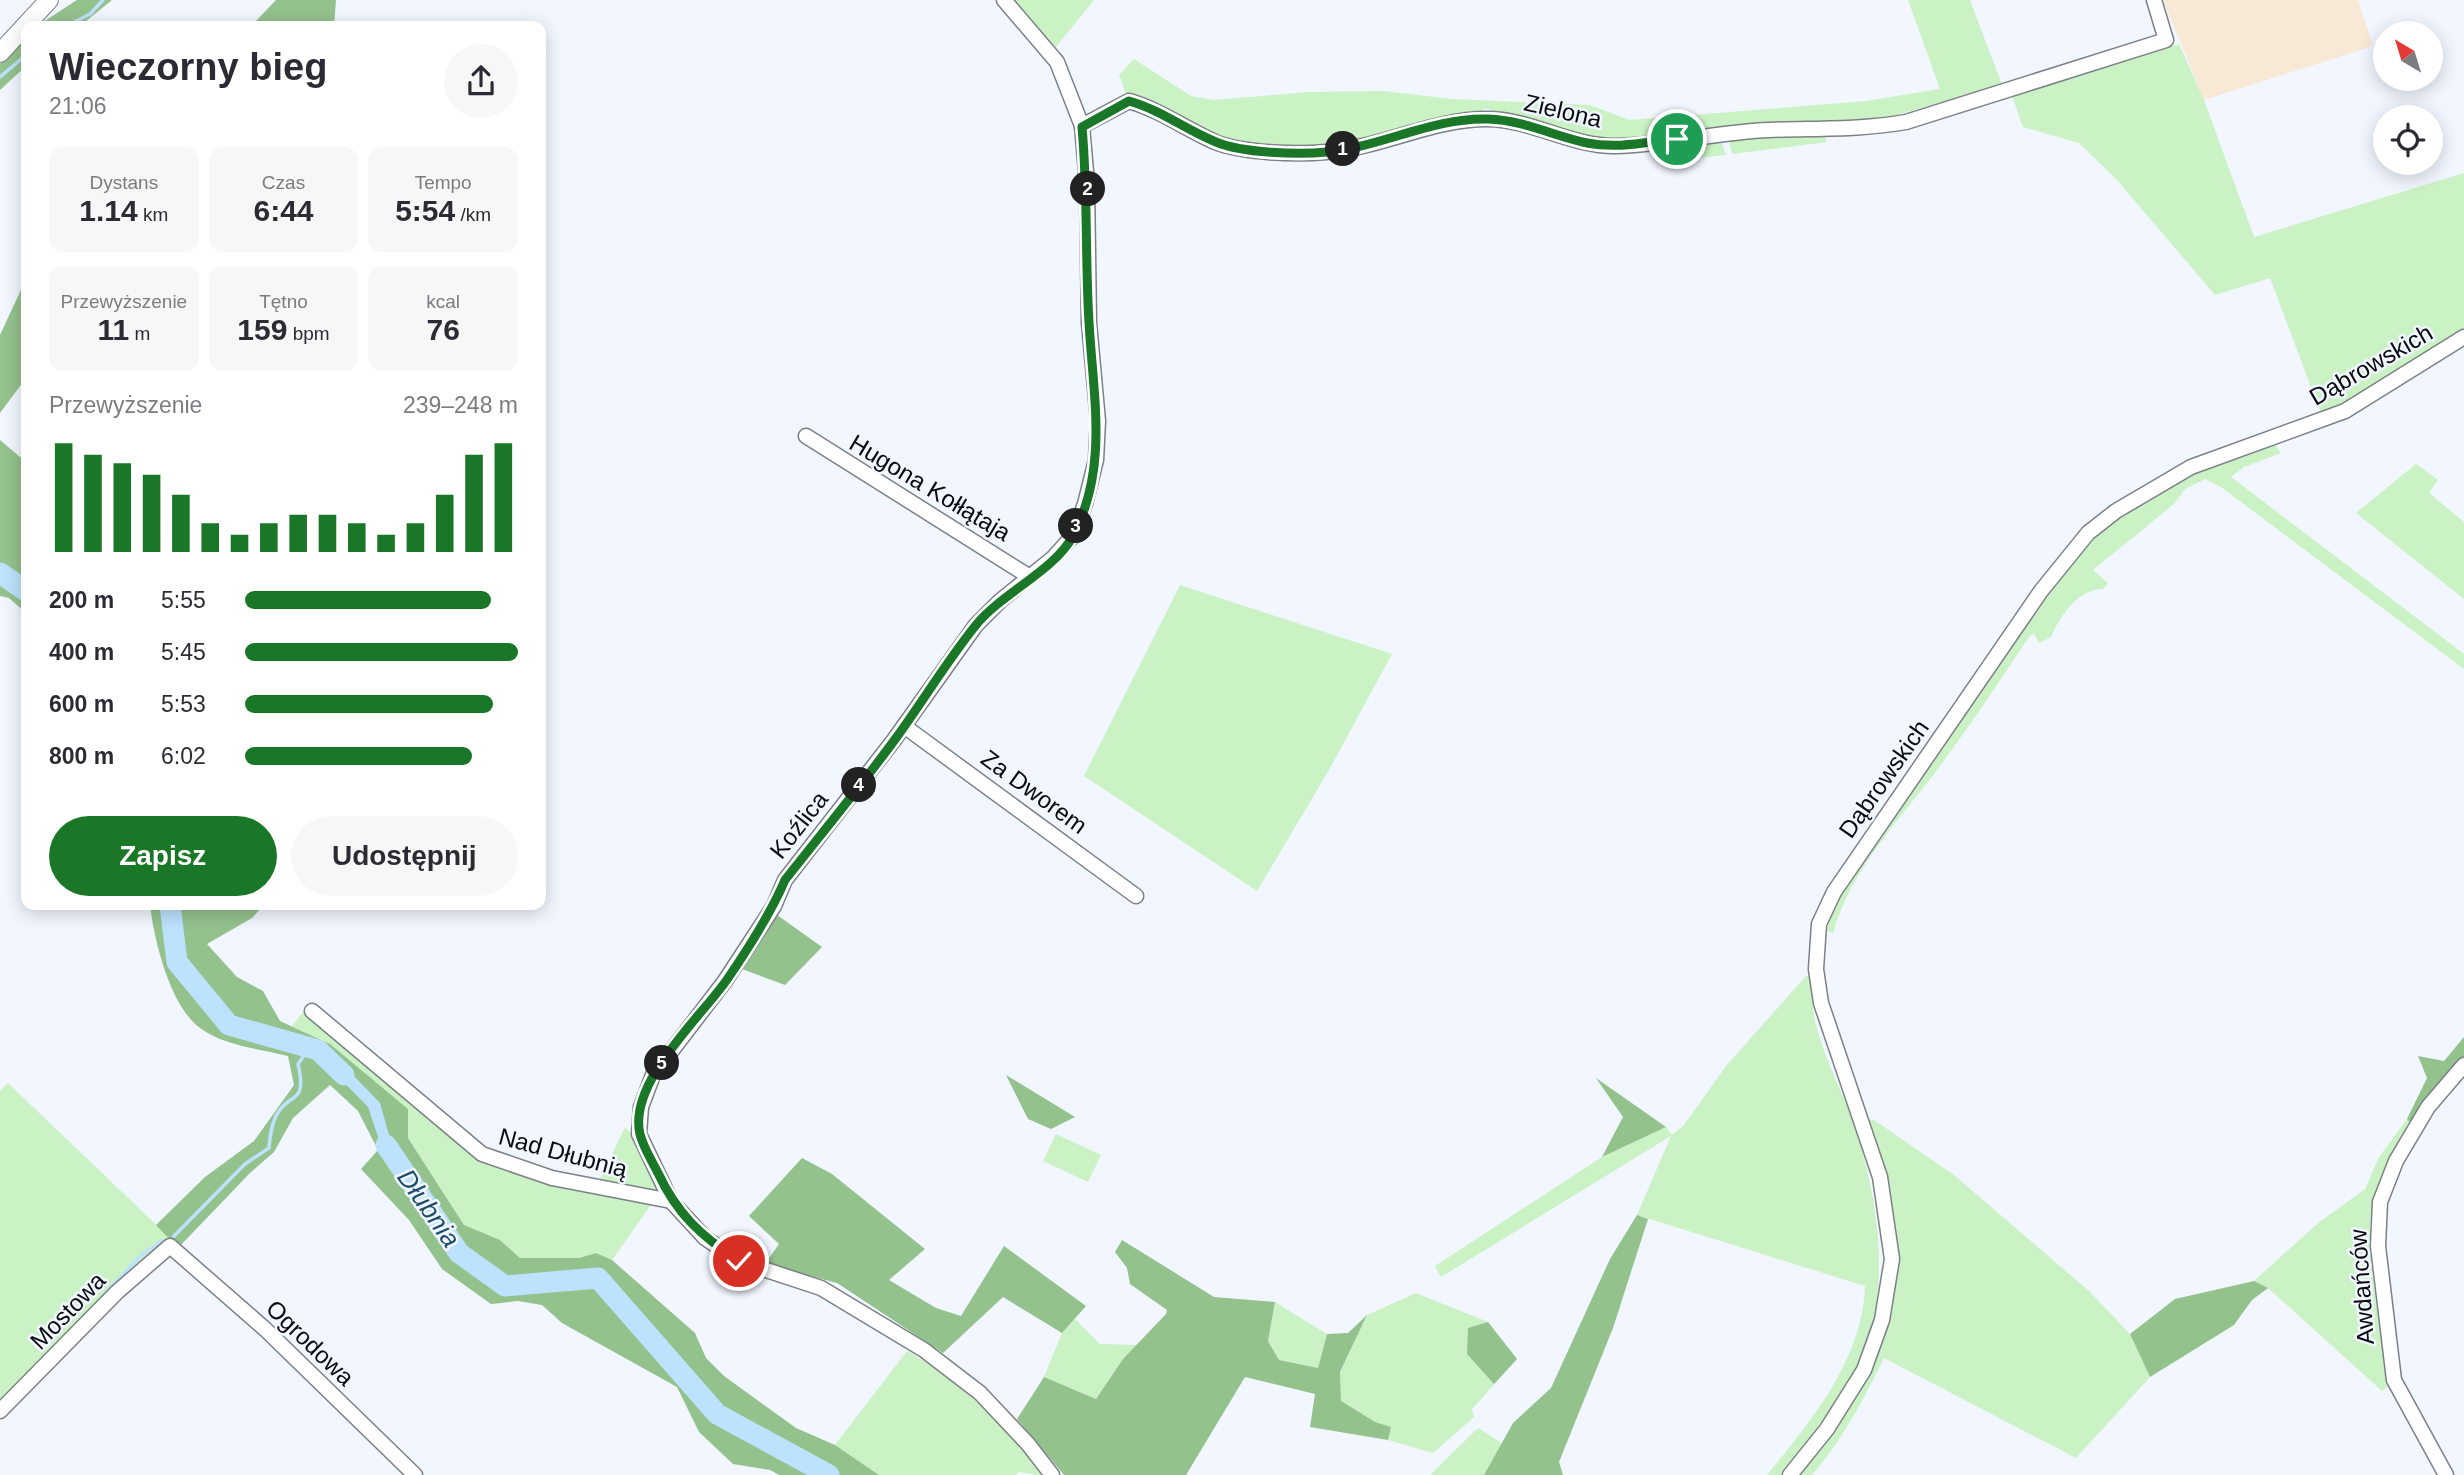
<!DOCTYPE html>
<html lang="pl">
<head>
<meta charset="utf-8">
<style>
  :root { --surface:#fff; --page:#f7f7f7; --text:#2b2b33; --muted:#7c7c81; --accent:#197727 }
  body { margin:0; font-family:Arial,sans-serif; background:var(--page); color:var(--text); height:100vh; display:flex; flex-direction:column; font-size:26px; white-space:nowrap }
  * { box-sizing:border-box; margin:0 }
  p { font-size:23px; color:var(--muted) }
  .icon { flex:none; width:38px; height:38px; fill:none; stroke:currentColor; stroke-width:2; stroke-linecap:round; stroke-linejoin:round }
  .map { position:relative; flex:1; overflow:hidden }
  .side { position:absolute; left:21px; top:21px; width:525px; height:889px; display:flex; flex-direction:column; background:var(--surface); border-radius:14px; box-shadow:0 4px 18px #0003 }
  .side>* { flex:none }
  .needle { width:46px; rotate:322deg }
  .controls { position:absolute; left:2373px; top:21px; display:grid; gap:14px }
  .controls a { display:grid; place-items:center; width:70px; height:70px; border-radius:50%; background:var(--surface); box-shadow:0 4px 18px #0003; font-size:35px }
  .pin { position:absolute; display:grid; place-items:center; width:60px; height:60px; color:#fff; margin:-30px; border:4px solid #fff; border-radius:50%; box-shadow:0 2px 7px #0007 }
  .km { position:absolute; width:35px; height:35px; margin:-18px; border-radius:50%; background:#222; color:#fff; font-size:19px; line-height:35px; text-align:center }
  .round { display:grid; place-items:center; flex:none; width:74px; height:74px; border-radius:37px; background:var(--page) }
  .summary { display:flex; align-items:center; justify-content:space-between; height:119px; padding:0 28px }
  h1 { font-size:38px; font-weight:700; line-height:52px }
  .figures { display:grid; grid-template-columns:repeat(3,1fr); gap:10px; height:119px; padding:7px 28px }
  .figures div { display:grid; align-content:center; border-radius:14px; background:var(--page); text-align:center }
  .figures b { font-size:30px; font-weight:700 }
  .figures small { font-size:19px; font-weight:400 }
  .figures p { font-size:19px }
  .chart { height:196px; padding:14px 28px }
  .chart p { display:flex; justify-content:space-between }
  .chart svg { width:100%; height:126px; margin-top:7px; stroke:var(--accent); stroke-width:6 }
  .button { display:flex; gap:14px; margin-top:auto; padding:14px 28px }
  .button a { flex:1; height:80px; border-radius:42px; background:var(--accent); color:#fff; font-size:28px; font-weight:700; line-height:80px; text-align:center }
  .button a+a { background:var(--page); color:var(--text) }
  ul { padding:0 28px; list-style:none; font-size:23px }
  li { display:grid; grid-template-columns:112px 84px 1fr; align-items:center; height:52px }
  li i { height:18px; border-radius:9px; background:var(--accent) }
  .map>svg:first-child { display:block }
</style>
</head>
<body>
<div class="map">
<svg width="2464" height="1475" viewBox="0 0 2464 1475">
  <rect width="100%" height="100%" fill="#f1f6ff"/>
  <path fill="#f8e9d6" d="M2163,0H2358L2373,46L2204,100Z"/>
  <g fill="#cbf2c4">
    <path d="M1011,0H1094L1056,47Z"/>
    <path d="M1908,0H1970L2002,85L1876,121L1612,142L1493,116L1490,109H1483V116L1301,150L1232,144L1128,99L1119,75L1134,59L1191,96L1213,100L1310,92L1383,91L1452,99L1590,105L1629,120L1867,101L1940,89Z"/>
    <path d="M2179,44L2204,100L2254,237L2464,173V330L2322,416L2270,278L2215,295L2117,180L2079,143L2023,127L2011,93Z"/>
    <path d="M1823,133L1827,142L1732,154L1728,137Z"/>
    <path d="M1720,139L1726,155L1689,159L1685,142Z"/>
    <path d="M2275,445L2281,453L2244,467L2231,477L2464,654V669L2221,487L2205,479L2185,489L2174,504L2093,570L2108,583L2103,589C2078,589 2060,616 2051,637L2039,643L2034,633L2029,637C2001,679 1973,721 1943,762C1904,815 1851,868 1833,933L1827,931L1832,912L1856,870L2028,621L2096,533L2160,489L2209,465Z"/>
    <path d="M2416,464L2438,480L2429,493L2464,522V599L2356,513Z"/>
    <path d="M1180,585L1392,654L1329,770L1257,891L1084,776Z"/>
    <path d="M1806,976H1811C1812,993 1812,1013 1817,1029C1827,1065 1846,1098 1857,1133C1880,1209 1893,1296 1855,1371C1836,1409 1808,1442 1782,1475H1767C1811,1421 1863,1359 1865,1286L1637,1215L1671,1136L1441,1277L1435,1266L1602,1157L1666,1127L1672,1135L1684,1125L1726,1066Z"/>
    <path d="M304,1011L480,1159L653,1202L612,1260L596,1253L579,1258H519L500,1240L464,1225L408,1138L407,1109L330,1044L292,1026Z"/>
    <path d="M8,1083L170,1238L115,1286L0,1406V1091Z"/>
    <path d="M2407,1119L2412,1125C2399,1149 2379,1176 2373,1202C2362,1244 2382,1341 2392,1383L2382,1391L2268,1288L2254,1281L2317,1224L2365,1189L2379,1157Z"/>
    <path d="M1868,1120H1874L1954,1175L2089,1291L2130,1334L2150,1377L2076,1458L1884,1358C1863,1401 1843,1439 1812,1475H1796L1832,1428L1892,1286Z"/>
    <path d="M625,1127L635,1138L658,1194L598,1183Z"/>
    <path d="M1056,1134L1101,1155L1088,1182L1043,1161Z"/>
    <path d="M1416,1293L1488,1322L1517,1359L1472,1409L1474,1417L1433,1453L1388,1440L1390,1427L1375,1422L1341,1402L1340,1373L1367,1315Z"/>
    <path d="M1275,1302L1327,1334L1318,1368L1279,1360L1268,1341Z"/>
    <path d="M1075,1319L1100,1344L1137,1345L1123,1359L1096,1399L1044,1377L1062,1333Z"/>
    <path d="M907,1351C964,1383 1000,1424 1044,1471L1039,1475L1018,1472L1016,1475H879L835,1445Z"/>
    <path d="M1478,1428L1502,1443L1484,1475H1430Z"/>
  </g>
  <g fill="#94c28d">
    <path d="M77,0H112L80,26H37Z"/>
    <path d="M276,0H336L334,26H251Z"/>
    <path d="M26,36V66L0,90V64Z"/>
    <path d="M26,279V378L0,413V335Z"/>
    <path d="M0,440L26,462V613L9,598L0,596Z"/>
    <path d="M150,905H264L252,918L207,944L237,977L263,991L280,1021L330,1044L408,1109V1138L464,1225L500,1240L520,1258H579L596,1253L612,1260L695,1333L706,1358L724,1376L796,1428L835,1445L879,1475H779L770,1470L733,1464L699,1432L677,1387L562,1323L542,1305L518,1301L491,1304L442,1269L409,1220L361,1169L378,1150L358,1111L330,1085L293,1118L274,1152L250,1173L178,1248L156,1225L205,1177L254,1141L294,1085L288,1056C261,1049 224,1046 200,1028C170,1006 154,940 150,905Z"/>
    <path d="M777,915L822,947L785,985L742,969Z"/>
    <path d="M2464,1037V1061L2412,1125L2407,1119L2427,1078L2418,1056L2444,1061Z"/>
    <path d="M1006,1075L1075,1117L1051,1129L1028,1119Z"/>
    <path d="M1596,1078L1666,1127L1602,1157L1623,1117Z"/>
    <path d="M802,1158L832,1174L925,1249L889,1280L936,1308L961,1316L1004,1246L1086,1306L1062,1333L1003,1297L943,1353L837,1283L765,1264L779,1244L749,1216Z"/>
    <path d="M1637,1215L1648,1219L1613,1328L1559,1462L1563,1475H1484L1513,1423L1551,1388L1610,1259Z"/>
    <path d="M1122,1240L1214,1297L1275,1302L1268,1341L1279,1360L1318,1368L1327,1334L1348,1333L1367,1315L1340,1372L1341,1401L1375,1422L1391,1427L1388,1440L1310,1427L1315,1394L1245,1377L1186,1475H1064L1017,1419L1044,1377L1096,1399L1123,1359L1166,1314L1167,1310L1130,1284L1127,1268L1115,1252Z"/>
    <path d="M2254,1281L2268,1288L2252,1300L2234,1325L2150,1377L2130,1334L2175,1299Z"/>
    <path d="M1488,1322L1517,1359L1494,1384L1467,1354L1468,1328Z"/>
  </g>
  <path fill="#bde2fd" d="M330,1051L380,1103L391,1142L405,1160L398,1173L383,1152L368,1107L320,1058Z"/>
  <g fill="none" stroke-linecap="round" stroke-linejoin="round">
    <g stroke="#bde2fd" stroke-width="3.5">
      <path d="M67,26L90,14L103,0"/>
      <path d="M0,77L26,55"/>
      <path d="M174,1236L245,1164L269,1148C270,1137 271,1126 276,1116C288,1091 308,1107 298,1064L310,1047"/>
      <path d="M97,1303L139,1257L162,1241"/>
    </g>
    <g stroke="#bde2fd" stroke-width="21">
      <path d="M0,573L26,591"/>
      <path d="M170,905L177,962L229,1025L318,1050L344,1075"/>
      <path d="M386,1145L459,1253L505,1286L598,1278L717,1414L829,1475"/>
    </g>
    <g stroke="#7c8087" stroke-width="17">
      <g id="minor">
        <path d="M1004,0L1057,62L1082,126L1087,183L1089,323L1098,421L1096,460L1085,504L1072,537L1053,558L1000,601L976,625L894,740L785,880L774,906L725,981L653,1075L641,1107L639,1134L671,1201L705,1238L739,1261L821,1288L924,1350L980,1393L1028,1444L1052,1475"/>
        <path d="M1082,126L1129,101C1160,110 1186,129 1215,142C1242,153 1297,155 1326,152C1381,148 1432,119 1487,119C1531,119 1572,147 1616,146C1667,145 1718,132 1769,130C1816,128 1860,130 1906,122L2166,40L2154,0"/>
        <path d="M806,436L1030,577"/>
        <path d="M904,726L1136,896"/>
        <path d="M312,1011L482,1154L552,1178L671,1201"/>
        <path d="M0,1411L117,1292L170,1246L265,1329L415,1475"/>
        <path d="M1790,1475L1827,1429L1864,1370L1882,1320L1892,1259L1880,1177L1821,1003L1816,969L1819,924L1834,892L2041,591L2088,533L2116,511L2191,467L2345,411L2464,337"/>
        <path d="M2446,1475L2394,1380L2378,1246L2380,1202L2396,1161L2428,1107L2464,1065"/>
      </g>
    </g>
    <g stroke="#7c8087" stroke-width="20">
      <path id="tertiary" d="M0,53L49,0"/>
    </g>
    <use href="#minor" stroke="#fff" stroke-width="14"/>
    <use href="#tertiary" stroke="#fff" stroke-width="18"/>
  </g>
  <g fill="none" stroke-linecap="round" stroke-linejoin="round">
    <g stroke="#fff" stroke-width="14">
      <path id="route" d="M739,1261C701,1236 677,1214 658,1173C652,1161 643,1147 640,1134C628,1083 699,1019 726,981C748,949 770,915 785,880C822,833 861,786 896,738C923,701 947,661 976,625C1002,593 1054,571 1073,536C1109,467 1093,396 1089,322C1085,257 1088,192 1082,127L1129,101C1161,110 1186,130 1216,142C1242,153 1298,155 1327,152C1381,147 1434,117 1488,119C1523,120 1554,136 1587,143C1617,149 1647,142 1677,139"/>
    </g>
    <use href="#route" stroke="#197727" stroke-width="9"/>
  </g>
  <g text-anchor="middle" stroke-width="5" stroke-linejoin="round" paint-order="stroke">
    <g font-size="24" fill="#0a0b0e" stroke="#f1f6ff">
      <text transform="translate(1563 111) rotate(13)" y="8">Zielona</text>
      <text transform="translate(2371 365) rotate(-30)" y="8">Dąbrowskich</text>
      <text transform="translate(930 488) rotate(31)" y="8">Hugona Kołłątaja</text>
      <text transform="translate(1884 779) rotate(-55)" y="8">Dąbrowskich</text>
      <text transform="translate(1034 792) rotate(36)" y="8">Za Dworem</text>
      <text transform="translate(799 825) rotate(-52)" y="8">Koźlica</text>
      <text transform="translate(563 1153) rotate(15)" y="8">Nad Dłubnią</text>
      <text transform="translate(2362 1287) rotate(-94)" y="8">Awdańców</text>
      <text transform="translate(68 1311) rotate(-46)" y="8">Mostowa</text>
      <text transform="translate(310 1343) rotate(44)" y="8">Ogrodowa</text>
    </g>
    <g font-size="26" font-style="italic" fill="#1b4c69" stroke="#f1f6ff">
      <text transform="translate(429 1208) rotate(55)" y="9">Dłubnia</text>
    </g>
  </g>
</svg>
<div class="controls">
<a><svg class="needle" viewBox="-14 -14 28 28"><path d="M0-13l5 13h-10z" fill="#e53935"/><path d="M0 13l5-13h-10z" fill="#7c7c81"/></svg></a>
<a><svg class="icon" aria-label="locate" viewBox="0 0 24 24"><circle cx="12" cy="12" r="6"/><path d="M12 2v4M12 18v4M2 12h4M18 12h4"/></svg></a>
</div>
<div class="pin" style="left:1677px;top:139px;background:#1e9e55"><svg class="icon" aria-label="arrive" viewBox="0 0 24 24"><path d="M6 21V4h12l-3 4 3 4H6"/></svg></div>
<div class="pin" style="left:739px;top:1261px;background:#d93025"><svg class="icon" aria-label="check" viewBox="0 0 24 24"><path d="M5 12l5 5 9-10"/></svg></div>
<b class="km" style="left:1343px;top:149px">1</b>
<b class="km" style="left:1088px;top:189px">2</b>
<b class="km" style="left:1076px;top:526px">3</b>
<b class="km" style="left:859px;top:785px">4</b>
<b class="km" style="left:662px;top:1063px">5</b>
<section class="side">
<div class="summary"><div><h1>Wieczorny bieg</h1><p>21:06</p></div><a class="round"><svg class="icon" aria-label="share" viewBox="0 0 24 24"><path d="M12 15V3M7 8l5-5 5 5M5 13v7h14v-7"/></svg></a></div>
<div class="figures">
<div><p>Dystans</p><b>1.14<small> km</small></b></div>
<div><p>Czas</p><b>6:44</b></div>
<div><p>Tempo</p><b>5:54<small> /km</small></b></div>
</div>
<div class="figures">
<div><p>Przewyższenie</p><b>11<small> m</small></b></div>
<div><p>Tętno</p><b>159<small> bpm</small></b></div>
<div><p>kcal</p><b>76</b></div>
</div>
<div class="chart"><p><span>Przewyższenie</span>239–248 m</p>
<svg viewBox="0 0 160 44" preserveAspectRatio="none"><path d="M5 44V6M15 44V10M25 44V13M35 44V17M45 44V24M55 44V34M65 44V38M75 44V34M85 44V31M95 44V31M105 44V34M115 44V38M125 44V34M135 44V24M145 44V10M155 44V6"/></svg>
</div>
<ul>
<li><b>200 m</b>5:55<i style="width:90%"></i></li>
<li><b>400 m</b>5:45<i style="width:100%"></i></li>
<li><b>600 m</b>5:53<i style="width:91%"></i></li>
<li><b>800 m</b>6:02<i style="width:83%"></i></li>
</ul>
<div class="button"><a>Zapisz</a><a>Udostępnij</a></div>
</section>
</div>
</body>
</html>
